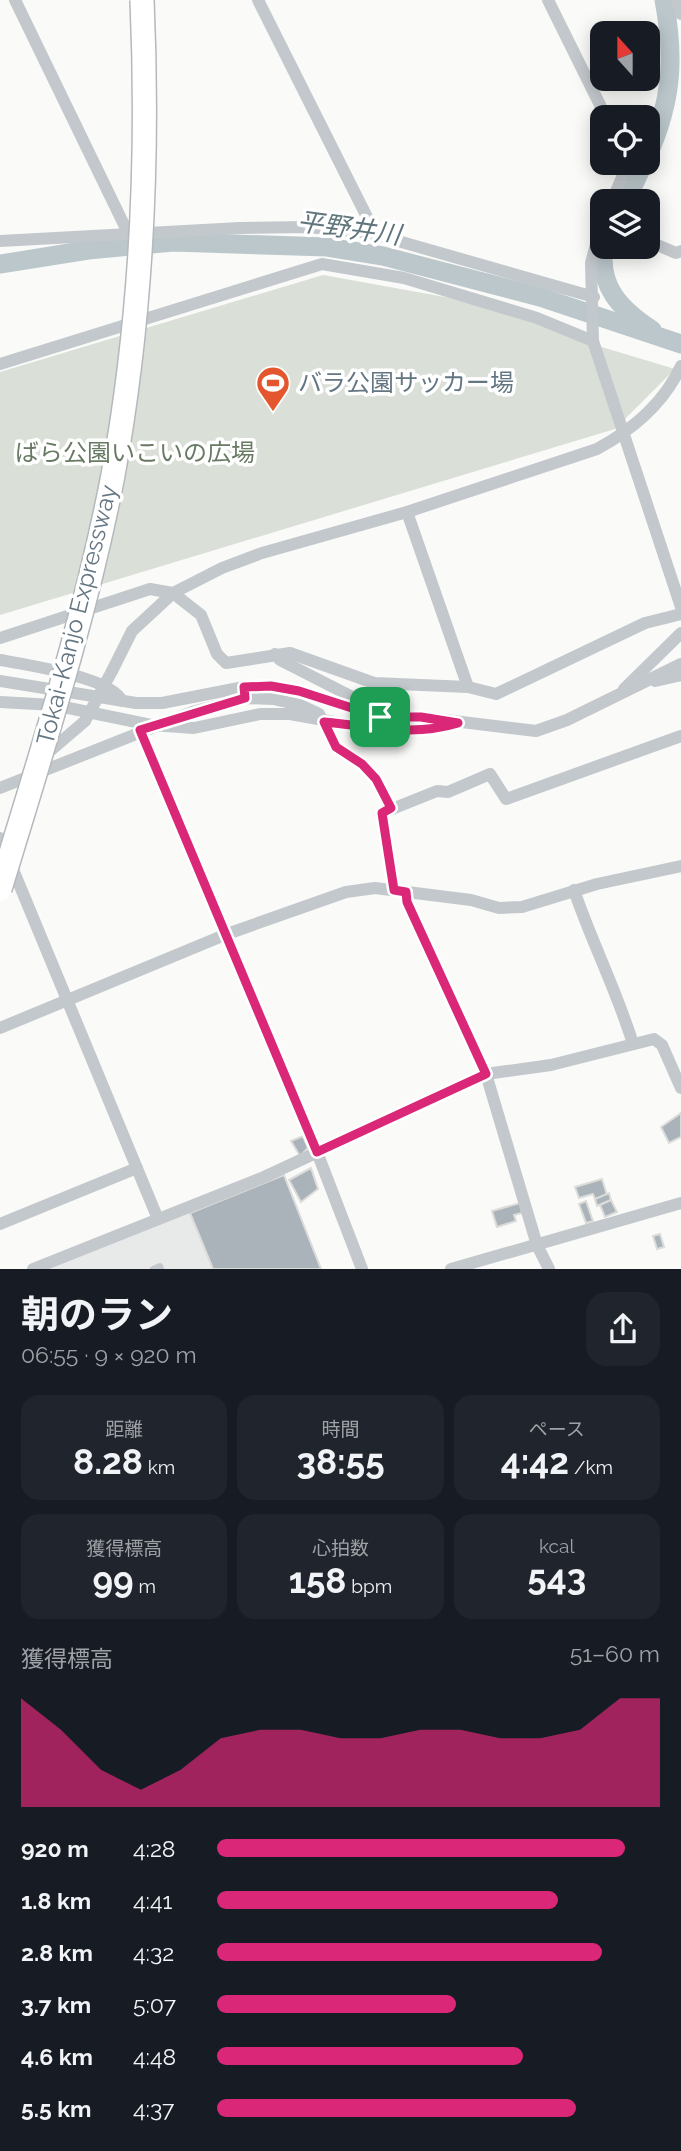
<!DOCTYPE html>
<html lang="ja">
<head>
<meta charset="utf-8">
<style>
  :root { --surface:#171b24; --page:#20242c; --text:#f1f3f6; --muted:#9ea1a6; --accent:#db2777 }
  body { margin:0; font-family:Raleway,"Noto Sans JP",sans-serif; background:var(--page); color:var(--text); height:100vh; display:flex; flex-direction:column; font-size:26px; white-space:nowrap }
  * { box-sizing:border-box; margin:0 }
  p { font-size:23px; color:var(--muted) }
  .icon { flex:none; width:38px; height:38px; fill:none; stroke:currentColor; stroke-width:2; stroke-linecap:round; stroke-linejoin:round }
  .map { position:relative; height:1269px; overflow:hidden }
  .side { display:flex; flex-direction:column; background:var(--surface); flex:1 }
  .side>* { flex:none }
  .needle { width:46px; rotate:339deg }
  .buttons { position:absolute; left:590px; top:21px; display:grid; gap:14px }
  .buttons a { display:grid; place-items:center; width:70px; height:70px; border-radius:14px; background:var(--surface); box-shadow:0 4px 18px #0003; font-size:35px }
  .pin { position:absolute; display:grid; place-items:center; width:60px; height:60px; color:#fff; margin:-30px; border-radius:14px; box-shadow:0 4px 10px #0006 }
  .round { display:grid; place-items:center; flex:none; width:74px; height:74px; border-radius:21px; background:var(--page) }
  .summary { display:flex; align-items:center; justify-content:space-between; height:119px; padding:0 21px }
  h1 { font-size:38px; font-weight:700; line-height:52px }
  .stats { display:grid; grid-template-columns:repeat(3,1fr); gap:10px; height:119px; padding:7px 21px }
  .stats div { display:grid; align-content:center; border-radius:18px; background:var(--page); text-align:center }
  .stats b { font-size:35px; font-weight:700 }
  .stats small { font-size:19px; font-weight:400 }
  .stats p { font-size:19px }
  .chart { height:196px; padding:14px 21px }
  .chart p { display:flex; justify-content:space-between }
  .chart svg { width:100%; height:126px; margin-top:7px; fill:var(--accent); opacity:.7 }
  ul { padding:0 21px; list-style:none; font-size:23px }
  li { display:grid; grid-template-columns:112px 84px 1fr; align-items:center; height:52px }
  li i { height:18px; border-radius:9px; background:var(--accent) }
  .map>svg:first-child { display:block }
</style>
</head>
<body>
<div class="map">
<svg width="681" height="1269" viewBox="0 0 681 1269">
  <rect width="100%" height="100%" fill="#fafaf8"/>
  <path fill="#e8e9e9" d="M284,1175L322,1269H48Z"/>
  <path fill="#dadfd7" d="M323,275L506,308L595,345L675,369L615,429L0,615V372Z"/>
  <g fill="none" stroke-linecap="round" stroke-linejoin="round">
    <g stroke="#bbc7cb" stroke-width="19">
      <path d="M648,155C672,101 675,58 664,0"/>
      <path d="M626,201L644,163"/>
      <path d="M604,247C598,286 620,309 652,330"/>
      <path d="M0,264L88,250L173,242L327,247L383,256L540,297L681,344"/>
    </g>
  </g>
  <g fill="#aab3b9" stroke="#dcdcda" stroke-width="2">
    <path d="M681,1113V1137L669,1143L661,1127Z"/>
    <path d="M303,1136L308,1148L300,1156L291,1141Z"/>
    <path d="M311,1168L318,1189L301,1202L289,1180Z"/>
    <path d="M284,1175L321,1269H213L190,1213Z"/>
    <path d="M602,1179L607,1195L595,1199L593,1194L579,1198L575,1187Z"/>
    <path d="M609,1193L611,1200L597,1206L595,1199Z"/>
    <path d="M611,1200L617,1212L605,1217L600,1205Z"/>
    <path d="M586,1201L593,1221L586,1223L579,1204Z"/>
    <path d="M520,1203L522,1213L514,1215L516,1221L497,1227L492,1211Z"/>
    <path d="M660,1234L664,1247L657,1249L653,1236Z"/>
  </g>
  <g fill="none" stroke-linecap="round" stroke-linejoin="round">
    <path stroke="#c3c8cc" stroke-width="6" d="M153,1269L160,1266L161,1269"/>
    <g stroke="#c3c8cc" stroke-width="12">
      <path d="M15,0L129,235"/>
      <path d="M258,0L369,221L370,233"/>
      <path d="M548,0L606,117"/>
      <path d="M677,0L681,14"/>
      <path d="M612,201L628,163"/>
      <path d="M602,222L591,263L593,341L681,607"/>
      <path d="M0,241L240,228L308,227L370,233L594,297"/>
      <path d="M648,241L676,253L681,251"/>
      <path d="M0,364L322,264L404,278L537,318L593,341"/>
      <path d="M407,512L468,687"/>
      <path d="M0,638L150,589L173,593L222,568L262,553L407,512L597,449C632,430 664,403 681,366"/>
      <path d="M275,654L280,660L374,708L378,714"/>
      <path d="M0,660C26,665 112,677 122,701"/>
      <path d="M112,671L132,631L173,593L201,615L217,654L226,663L290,653L374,683L468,687L496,694L645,623L681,614"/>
      <path d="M0,681L136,703H162L244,687L271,686L299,691L380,717H421L536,731L567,720L681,664"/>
      <path d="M655,681L681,675"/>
      <path d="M624,689L681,633"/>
      <path d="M0,702L54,705L151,725L194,728L260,714H290L385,731L451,725"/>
      <path d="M140,730L317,1152L362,1269"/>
      <path d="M43,757L85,721"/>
      <path d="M0,788L192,712L245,698L273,699L300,705L319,714L336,747L362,764L376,779L391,808"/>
      <path d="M0,838L158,1219"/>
      <path d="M394,890L382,813L437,791L448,792L490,774L506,799L681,736"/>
      <path d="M574,890C592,943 617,991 633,1044"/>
      <path d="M406,892L407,902L486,1074L537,1245L549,1269"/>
      <path d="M0,1028L227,934L346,892L375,888L471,900L499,908L522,907L597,884L681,866"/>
      <path d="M0,1224L137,1168"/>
      <path d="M33,1269L264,1177L486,1074L551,1065L654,1039L662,1045L681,1088"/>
      <path d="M451,1269L681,1203"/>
    </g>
    <g stroke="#b4b9bd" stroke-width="26" stroke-linecap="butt">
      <path id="motorway-bridge" d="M0,889C41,753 86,616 113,475C142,317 149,160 142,0"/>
    </g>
    <path stroke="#c3c8cc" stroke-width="12" d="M85,721L112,671"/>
    <use href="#motorway-bridge" stroke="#fff" stroke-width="23"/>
  </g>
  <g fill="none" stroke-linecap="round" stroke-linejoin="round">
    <g stroke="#fff" stroke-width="14">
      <path id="route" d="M271,686L299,691L380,717H421L458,723C413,737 369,726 324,722L336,747L362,764L376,779L391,808L382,813L394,890L406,892L407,902L486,1074L317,1152L140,730L245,698L244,687Z"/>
    </g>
    <use href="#route" stroke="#db2777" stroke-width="9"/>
  </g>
  <defs>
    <g id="stadium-pin" transform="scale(1.75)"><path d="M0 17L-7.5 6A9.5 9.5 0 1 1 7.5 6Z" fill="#e4572e" stroke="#fff"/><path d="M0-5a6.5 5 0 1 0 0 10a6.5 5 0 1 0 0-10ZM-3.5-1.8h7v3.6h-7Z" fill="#fff"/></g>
  </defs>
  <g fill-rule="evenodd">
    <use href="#stadium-pin" x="273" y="383"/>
  </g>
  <g text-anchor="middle" stroke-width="7" stroke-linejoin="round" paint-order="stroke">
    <g font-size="24" fill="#657683" stroke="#fff" text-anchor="start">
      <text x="298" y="391">バラ公園サッカー場</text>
    </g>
    <g font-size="24" fill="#687a64" stroke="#fff">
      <text x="135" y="461">ばら公園いこいの広場</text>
    </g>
    <g font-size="24" fill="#657683" stroke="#fff">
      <text transform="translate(77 615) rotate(-76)" y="8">Tokai-Kanjo Expressway</text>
    </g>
    <g font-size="26" font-style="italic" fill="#60757c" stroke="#fff">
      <text transform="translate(349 228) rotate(8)" y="9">平野井川</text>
    </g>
  </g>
</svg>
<div class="buttons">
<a><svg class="needle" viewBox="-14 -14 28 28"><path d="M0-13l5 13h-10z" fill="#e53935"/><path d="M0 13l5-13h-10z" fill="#9ea1a6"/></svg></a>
<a><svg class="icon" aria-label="locate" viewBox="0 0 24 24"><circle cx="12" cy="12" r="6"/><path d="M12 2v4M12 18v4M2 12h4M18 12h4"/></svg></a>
<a><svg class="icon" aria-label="layers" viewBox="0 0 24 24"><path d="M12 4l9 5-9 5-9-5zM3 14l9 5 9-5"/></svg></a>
</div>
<div class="pin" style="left:380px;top:717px;background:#1e9e55"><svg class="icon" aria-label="arrive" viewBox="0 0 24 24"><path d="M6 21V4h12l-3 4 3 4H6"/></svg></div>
</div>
<section class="side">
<div class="summary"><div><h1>朝のラン</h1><p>06:55 · 9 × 920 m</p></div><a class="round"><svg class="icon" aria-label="share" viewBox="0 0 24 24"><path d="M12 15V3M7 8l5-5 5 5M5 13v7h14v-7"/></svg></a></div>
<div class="stats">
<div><p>距離</p><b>8.28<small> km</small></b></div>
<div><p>時間</p><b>38:55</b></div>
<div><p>ペース</p><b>4:42<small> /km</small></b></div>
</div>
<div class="stats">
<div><p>獲得標高</p><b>99<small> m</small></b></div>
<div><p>心拍数</p><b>158<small> bpm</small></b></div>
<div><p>kcal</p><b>543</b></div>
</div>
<div class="chart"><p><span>獲得標高</span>51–60 m</p>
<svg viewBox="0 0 160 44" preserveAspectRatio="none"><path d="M0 44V6L10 17L20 31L30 38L40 31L50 20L60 17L70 17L80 20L90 20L100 17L110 17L120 20L130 20L140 17L150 6L160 6V44z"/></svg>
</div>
<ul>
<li><b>920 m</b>4:28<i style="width:92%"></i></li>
<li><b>1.8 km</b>4:41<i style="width:77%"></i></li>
<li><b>2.8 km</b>4:32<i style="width:87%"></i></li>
<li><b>3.7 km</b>5:07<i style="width:54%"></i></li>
<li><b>4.6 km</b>4:48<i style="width:69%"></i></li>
<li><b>5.5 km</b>4:37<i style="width:81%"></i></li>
</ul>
</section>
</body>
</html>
